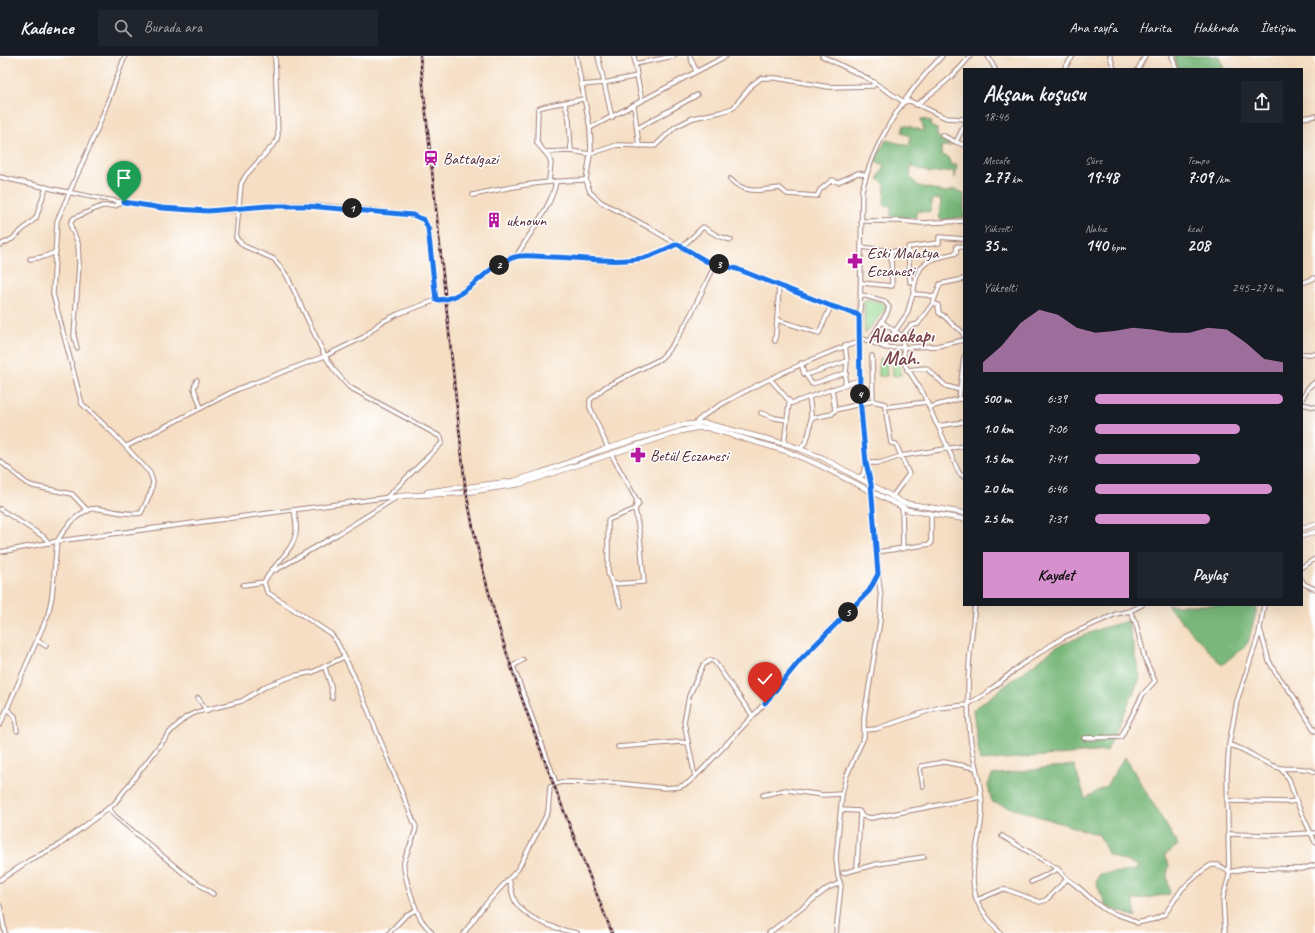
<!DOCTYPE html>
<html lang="tr">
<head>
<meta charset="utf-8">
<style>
  :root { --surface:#171b24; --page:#20242c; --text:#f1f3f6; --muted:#9ea1a6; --line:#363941; --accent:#d690ce }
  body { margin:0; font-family:Caveat,sans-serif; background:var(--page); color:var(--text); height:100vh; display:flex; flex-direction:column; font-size:15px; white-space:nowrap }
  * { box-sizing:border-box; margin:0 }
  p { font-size:13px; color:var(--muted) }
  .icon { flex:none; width:22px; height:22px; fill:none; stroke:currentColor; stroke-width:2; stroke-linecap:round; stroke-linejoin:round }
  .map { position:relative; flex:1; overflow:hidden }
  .drawer { position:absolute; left:963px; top:12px; width:340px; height:538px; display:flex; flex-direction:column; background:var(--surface); border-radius:0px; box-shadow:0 4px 16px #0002 }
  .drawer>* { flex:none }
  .pin { position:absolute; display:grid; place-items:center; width:34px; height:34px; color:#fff; margin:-41px -17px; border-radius:50% 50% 50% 0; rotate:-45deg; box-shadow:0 0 4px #0007 }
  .pin .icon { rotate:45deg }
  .km { position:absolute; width:20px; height:20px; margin:-10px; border-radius:50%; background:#222; color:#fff; font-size:11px; line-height:20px; text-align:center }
  .round { display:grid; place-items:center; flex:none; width:42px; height:42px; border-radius:0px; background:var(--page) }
  .overview { display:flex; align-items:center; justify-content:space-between; height:68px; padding:0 20px }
  h1 { font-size:22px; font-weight:700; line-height:30px }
  .metrics { display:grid; grid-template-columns:repeat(3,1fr); gap:6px; height:68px; padding:4px 20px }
  .metrics div { display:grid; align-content:center }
  .metrics b { font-size:17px; font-weight:700 }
  .metrics small { font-size:11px; font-weight:400 }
  .metrics p { font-size:11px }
  .chart { height:112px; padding:8px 20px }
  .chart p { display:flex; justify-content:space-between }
  .chart svg { width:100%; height:72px; margin-top:4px; fill:var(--accent); opacity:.7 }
  .cta { display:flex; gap:8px; margin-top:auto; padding:8px 20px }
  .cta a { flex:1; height:46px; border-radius:0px; background:var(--accent); color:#111; font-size:16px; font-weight:700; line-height:46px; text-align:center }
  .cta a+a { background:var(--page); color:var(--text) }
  ul { padding:0 20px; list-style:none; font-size:13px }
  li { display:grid; grid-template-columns:64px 48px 1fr; align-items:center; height:30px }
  li i { height:10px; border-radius:5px; background:var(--accent) }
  header { display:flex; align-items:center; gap:24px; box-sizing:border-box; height:56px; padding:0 20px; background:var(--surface); border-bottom:1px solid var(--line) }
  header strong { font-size:19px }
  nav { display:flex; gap:22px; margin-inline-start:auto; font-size:14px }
  .search { width:280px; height:36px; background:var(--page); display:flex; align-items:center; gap:10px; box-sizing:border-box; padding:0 14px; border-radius:0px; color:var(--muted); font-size:15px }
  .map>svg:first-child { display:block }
</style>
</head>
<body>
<header>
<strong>Kadence</strong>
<div class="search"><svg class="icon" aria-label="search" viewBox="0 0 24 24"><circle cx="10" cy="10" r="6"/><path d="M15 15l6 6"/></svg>Burada ara</div>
<nav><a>Ana sayfa</a><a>Harita</a><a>Hakkında</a><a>İletişim</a></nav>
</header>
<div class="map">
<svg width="1315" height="877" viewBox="0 0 1315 877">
  <rect width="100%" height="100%" fill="#fff"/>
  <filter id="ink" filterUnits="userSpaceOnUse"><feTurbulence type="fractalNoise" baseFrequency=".025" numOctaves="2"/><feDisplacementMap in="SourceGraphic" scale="8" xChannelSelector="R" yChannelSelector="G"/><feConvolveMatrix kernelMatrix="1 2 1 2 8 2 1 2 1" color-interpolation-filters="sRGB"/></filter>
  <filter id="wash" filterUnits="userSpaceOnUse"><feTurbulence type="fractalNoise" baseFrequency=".012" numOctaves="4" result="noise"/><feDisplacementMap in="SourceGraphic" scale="16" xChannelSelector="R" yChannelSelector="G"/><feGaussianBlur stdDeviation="0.9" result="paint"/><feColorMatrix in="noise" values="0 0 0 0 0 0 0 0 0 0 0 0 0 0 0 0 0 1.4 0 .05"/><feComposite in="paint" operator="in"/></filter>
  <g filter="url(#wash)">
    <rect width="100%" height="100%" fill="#f5dec3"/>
    <g fill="#97d88f" stroke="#707c5d">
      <path d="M868,243L881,246L887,251L865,278L864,245Z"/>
      <path d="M886,302L887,320H879V303Z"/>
      <path d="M892,302H900L901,319L893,320Z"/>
    </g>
    <g fill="#79b87a" stroke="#626c52">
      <path d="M1174,0H1219L1224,13H1178Z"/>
      <path d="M921,63L931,65L930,70L937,73V80L951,90H941V99L948,101L951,109H957L955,122L953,115L930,117L911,110L910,121L919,130L946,136L955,133L964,138V161L939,164L941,143H933L930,156L917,155L915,162L891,160V150L884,149L885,128L878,123L884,109L874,106L886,84L910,90V80L902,77L904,69L924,75Z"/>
      <path d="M1167,549H1258L1248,587L1222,609Z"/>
      <path d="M1128,565L1140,622L1107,695L980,705L973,654L1058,590L1102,572Z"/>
      <path d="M1125,701L1178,789L1164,800L1169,809L1167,819L1170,838L1133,844L1136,861L1107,851L1096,827L1099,818L1133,815L1139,810L1109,799L1099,779L992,746L988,729L992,719L1074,709L1085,742L1106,730Z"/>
    </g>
  </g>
  <g filter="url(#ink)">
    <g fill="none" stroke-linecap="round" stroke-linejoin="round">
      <g stroke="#a07e77" stroke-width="5.5">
        <g id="minor">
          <path d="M275,0L278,79L276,86L246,119L241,128L236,182L244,190L274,203L287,220L324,298L334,314L349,331L441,381L442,387L387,441"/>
          <path d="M576,0L590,72L591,93L586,124L590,136L601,146L648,171L705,205L737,213L831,250L859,259"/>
          <path d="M598,0L612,62"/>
          <path d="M690,0L696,15"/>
          <path d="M822,0L867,22L904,46L910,45L946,62L964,63"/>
          <path d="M988,0L995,13"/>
          <path d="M1110,0L1114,13"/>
          <path d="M1172,0L1176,13"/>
          <path d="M635,8L674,0"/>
          <path d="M1064,13L1073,0"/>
          <path d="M1138,13L1145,0"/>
          <path d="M637,20L642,45"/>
          <path d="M581,29L604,27L637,20L634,0"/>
          <path d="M916,49C936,34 955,20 970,0"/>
          <path d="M634,50L639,90"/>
          <path d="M1302,62L1315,60"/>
          <path d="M964,70L956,86L964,89"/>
          <path d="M590,72L726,0"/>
          <path d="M638,72L697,39"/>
          <path d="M942,79L956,86"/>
          <path d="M571,95L590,98L617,89L655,90L675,71L693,62L721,56L733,52L752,29L761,22H776L829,31L873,30L874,26"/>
          <path d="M545,96L571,95L569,63L565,48"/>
          <path d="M0,121C68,137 137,152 207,155C227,156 247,151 267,150C316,146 365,154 413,159L424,164L428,172L436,244H442"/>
          <path d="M730,123C746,139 760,134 780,132L787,138L817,140L820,134L832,124L838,126L858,117L866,119"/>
          <path d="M549,125L551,107L549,101L537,87L538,53C541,49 575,45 584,43"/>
          <path d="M473,139C513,130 544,125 586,124"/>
          <path d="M861,165H900L922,167L964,165"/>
          <path d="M0,189L12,183L36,162L46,131"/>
          <path d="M682,191L703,171L718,180L731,184"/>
          <path d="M861,191L891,195L892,230L862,227"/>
          <path d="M891,195L908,196"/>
          <path d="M516,201C528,179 553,149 556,125"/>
          <path d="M30,203L43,201L56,196"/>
          <path d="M915,226H910L908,191L939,187V181L964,183"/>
          <path d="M1302,227L1315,222"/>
          <path d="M779,229L777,264L819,277L831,250"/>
          <path d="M862,239L884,245L889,251L887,257L869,286"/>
          <path d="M935,241L927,239L913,238C918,204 925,205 956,197L957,190L964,191"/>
          <path d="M450,243C473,233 490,209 514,201C525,198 540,201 551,201C582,202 612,208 643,202C655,199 666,193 677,188"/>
          <path d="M933,247L938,249L939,257C945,260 947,262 951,267C955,273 959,269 964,280"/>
          <path d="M882,266L902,280L905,309L923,337L936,367L938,370L964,366"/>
          <path d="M902,280L910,270L918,268L933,247L940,228L964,223"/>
          <path d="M775,285L777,264"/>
          <path d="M845,289L847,305L806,319L812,328L846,317L845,328"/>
          <path d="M884,291L907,258L913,238"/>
          <path d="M77,292L74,280L79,208L78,187L71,171V166L74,162L102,150H115L123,146"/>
          <path d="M1302,298H1315"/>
          <path d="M872,300L873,345"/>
          <path d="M801,307L804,318L806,319"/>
          <path d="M907,314L926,312L946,330L960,334L964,301"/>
          <path d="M846,317L847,305"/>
          <path d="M197,324L194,332L201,352"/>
          <path d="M771,324L791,347"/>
          <path d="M832,333L835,354L873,345L885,348V351"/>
          <path d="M960,334L959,343H964"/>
          <path d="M1302,343L1308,332L1315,326"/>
          <path d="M1302,348L1315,351"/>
          <path d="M930,351L959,343"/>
          <path d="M761,357L775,362L787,364"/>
          <path d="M812,362L832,358L835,354"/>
          <path d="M695,368C706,350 832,292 857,287L861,282L886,292L937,290L964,284"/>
          <path d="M938,370L959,417L964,421"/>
          <path d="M784,388L789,348L859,324"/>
          <path d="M127,390L238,333L325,300L364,281L380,267L398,258L436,244"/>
          <path d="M608,392L590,351V344L605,331L660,303C683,282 701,236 716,207"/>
          <path d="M800,393C813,381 812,357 809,341"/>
          <path d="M611,398L639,448L635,453L608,464V517L621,550"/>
          <path d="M0,405L26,427L33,430L72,438L88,455"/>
          <path d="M858,421L863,419L866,407H880L901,400L896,388L891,387L885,351L927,346"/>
          <path d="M892,441L909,418L901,400L964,390"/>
          <path d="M902,452L903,493"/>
          <path d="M0,453L44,481L49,487"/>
          <path d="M294,454C295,461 297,469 296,476C294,494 272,510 264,526L267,536L331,578L337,586L354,620L416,771C414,784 407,794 404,806C402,816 416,856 422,865C425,869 429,873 432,877"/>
          <path d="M0,496L58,485L398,440"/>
          <path d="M877,496L931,488V458"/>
          <path d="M1302,511L1315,503"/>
          <path d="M271,514H276L338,478L397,441"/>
          <path d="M1302,524L1304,528L1315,533"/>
          <path d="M612,528L644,526L640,480L635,453L637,444"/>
          <path d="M243,529L264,526"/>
          <path d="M975,549C970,593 965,635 970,679C972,704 983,729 982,755C981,784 967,812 976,842C980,855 992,867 1000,877"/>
          <path d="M1260,573L1269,605L1275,616L1292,638L1315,675"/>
          <path d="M38,585L46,590"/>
          <path d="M523,604L513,610L555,724L554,728"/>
          <path d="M325,612L331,630L332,642"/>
          <path d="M198,642L207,655"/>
          <path d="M8,654L15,660L17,675"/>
          <path d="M0,669L48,559L52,540L57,486C63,474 77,457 91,453C94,452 102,453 106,454C119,456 128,459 141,457L151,436L153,426L150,417L114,378L82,348L53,238L57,165L99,69L125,0"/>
          <path d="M865,674L876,673L937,652L967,649L985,638L1021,609L1062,582L1116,558L1130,555L1142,549"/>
          <path d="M1084,682L1121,681L1143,638L1155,625L1145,603L1136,568L1130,555"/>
          <path d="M1229,689C1248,692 1262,709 1281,712C1293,714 1303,710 1315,716"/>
          <path d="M618,691L680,686L688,687"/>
          <path d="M1280,712L1289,723L1296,745L1315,786"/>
          <path d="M695,721L684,666L689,640L703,609L710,604L714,605L752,659"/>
          <path d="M923,730L920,713L922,710L944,706L976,712"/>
          <path d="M763,739L786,734L823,739L842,738"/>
          <path d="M1227,745L1288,746L1296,745"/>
          <path d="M108,752L116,761L182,816L213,838"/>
          <path d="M841,754L859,755L862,760L871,762L981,741"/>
          <path d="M1228,778L1269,779L1315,777"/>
          <path d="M1002,780L1058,813L1067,823"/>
          <path d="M857,812L860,757"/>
          <path d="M843,817L877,808L924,801"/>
          <path d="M509,823C511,831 512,840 516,847C529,865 556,873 577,877"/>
          <path d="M0,824L30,804L59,789L114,748L171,675L186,661L197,656L242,645L268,629L293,620L313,616L344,601"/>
          <path d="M1031,826L1058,813"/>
          <path d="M977,844L1001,834H1008L1040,846L1046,844L1067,823C1081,831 1091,845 1104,853C1114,860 1127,859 1137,867L1155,863L1165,858L1182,833L1202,815L1211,809H1218L1229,816L1249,812L1302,813L1315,809"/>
          <path d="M0,850L5,877"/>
          <path d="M389,877L406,859L416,854"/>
          <path d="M464,877L483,851L518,813L548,756L550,731L561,726L617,727L665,732L679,731L688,727L701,715L765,647L801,603L869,535L878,518L871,428L866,407L859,322L862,134C875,83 906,37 942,0"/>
          <path d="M769,877L828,832L840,827"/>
          <path d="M836,877L841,829L838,821L836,802L842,739L846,721L864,681V661L880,565L881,541L878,518"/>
          <path d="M1225,877L1223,842L1229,820L1227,719L1229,689L1237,645L1259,578L1264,549"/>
        </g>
      </g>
      <g stroke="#a07e77" stroke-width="6">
        <g id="major">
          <path d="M468,431L514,425L540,417L599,395L682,369L705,367L790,389L823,402L904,447L964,457"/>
          <path d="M427,436L461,431"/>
          <path d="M469,436L520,428L681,375L696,372H708L786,395L817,408L908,454L964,463"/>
          <path d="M398,440L462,437"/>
          <path d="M1302,472L1315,468"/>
          <path d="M1302,480L1315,476"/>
        </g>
      </g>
      <use href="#minor" stroke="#fff" stroke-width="3.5"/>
      <use href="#major" stroke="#fff" stroke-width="4.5"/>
      <g stroke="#4a1f2b" stroke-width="2.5">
        <path id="rail" d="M420,0L465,429C491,585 555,731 612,877"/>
      </g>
      <use href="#rail" stroke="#fff" stroke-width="1" stroke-dasharray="3" stroke-linecap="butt"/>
      <g stroke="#a07e77" stroke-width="5.5" stroke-linecap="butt">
        <path id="minor-bridge" d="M442,244L450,243"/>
      </g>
      <use href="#minor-bridge" stroke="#fff" stroke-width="3.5"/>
    </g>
  </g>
  <g fill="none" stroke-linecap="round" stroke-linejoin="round" filter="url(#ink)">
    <g stroke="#fff" stroke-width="8">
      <path id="route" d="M124,146L162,152L208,155L268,150H307L413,159L424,164L428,172L436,244C470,244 484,209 515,201C525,198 540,201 551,201C582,201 613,208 643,202C655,199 666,193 677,188L706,205L737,213L831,250L859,259L860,342L866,407L871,428L878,518L869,535L801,603L765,647"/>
    </g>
    <use href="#route" stroke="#1a73e8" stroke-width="5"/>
  </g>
  <defs>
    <g id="station-bare" transform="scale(1.2)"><path d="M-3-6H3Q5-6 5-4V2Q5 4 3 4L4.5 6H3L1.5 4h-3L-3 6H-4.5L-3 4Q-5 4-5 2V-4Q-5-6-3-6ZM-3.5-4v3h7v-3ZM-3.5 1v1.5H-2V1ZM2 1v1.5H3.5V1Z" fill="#b5179e" stroke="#fff" stroke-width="2.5" paint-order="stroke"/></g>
    <g id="building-bare" transform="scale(1.2)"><path d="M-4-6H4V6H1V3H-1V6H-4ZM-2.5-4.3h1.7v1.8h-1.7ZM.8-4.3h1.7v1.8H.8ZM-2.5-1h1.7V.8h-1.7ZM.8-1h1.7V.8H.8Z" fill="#b5179e" stroke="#fff" stroke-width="2.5" paint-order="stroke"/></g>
    <g id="pharmacy-bare" transform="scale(1.2)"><path d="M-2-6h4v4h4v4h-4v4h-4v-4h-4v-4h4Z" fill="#b5179e" stroke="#fff" stroke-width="2.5" paint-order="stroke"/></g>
  </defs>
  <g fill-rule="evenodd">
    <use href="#station-bare" x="431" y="102"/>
    <use href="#building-bare" x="494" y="164"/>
    <use href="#pharmacy-bare" x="855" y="205"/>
    <use href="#pharmacy-bare" x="638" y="399"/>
  </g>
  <g text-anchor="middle" stroke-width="3" stroke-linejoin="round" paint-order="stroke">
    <g font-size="16" fill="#4a1f2b" stroke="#fff" text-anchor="start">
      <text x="443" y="108">Battalgazi</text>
      <text x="506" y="170">uknown</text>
      <text x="867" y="202">Eski Malatya<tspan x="867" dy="18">Eczanesi</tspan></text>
      <text x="650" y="405">Betül Eczanesi</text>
    </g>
    <g font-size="20" font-weight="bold" fill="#7c484d" stroke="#fff">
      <text x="901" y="286">Alacakapı<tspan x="901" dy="23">Mah.</tspan></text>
    </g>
  </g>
</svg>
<div class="pin" style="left:124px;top:146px;background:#1e9e55"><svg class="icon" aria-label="arrive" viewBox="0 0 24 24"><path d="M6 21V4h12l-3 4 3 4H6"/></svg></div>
<div class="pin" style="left:765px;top:647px;background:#d93025"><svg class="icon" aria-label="check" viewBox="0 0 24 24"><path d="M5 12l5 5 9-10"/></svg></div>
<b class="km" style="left:352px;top:152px">1</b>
<b class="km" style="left:499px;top:209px">2</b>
<b class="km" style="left:719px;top:208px">3</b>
<b class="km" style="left:860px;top:338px">4</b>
<b class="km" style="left:848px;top:556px">5</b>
<section class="drawer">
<div class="overview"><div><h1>Akşam koşusu</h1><p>18:46</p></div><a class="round"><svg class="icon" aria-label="share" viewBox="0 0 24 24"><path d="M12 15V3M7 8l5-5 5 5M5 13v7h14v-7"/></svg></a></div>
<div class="metrics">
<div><p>Mesafe</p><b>2.77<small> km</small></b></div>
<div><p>Süre</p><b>19:48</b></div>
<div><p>Tempo</p><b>7:09<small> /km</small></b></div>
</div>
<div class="metrics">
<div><p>Yükselti</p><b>35<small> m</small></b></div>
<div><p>Nabız</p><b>140<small> bpm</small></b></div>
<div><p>kcal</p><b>208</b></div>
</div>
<div class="chart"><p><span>Yükselti</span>245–274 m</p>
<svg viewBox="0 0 160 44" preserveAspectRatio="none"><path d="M0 44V38L10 28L20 14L30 6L40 9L50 17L60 20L70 19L80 17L90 18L100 20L110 20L120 17L130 18L140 26L150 36L160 38V44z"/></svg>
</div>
<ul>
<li><b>500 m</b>6:39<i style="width:100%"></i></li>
<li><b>1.0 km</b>7:06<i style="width:77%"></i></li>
<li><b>1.5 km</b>7:41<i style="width:56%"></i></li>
<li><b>2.0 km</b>6:46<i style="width:94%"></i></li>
<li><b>2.5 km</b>7:31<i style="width:61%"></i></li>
</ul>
<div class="cta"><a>Kaydet</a><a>Paylaş</a></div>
</section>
</div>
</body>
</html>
